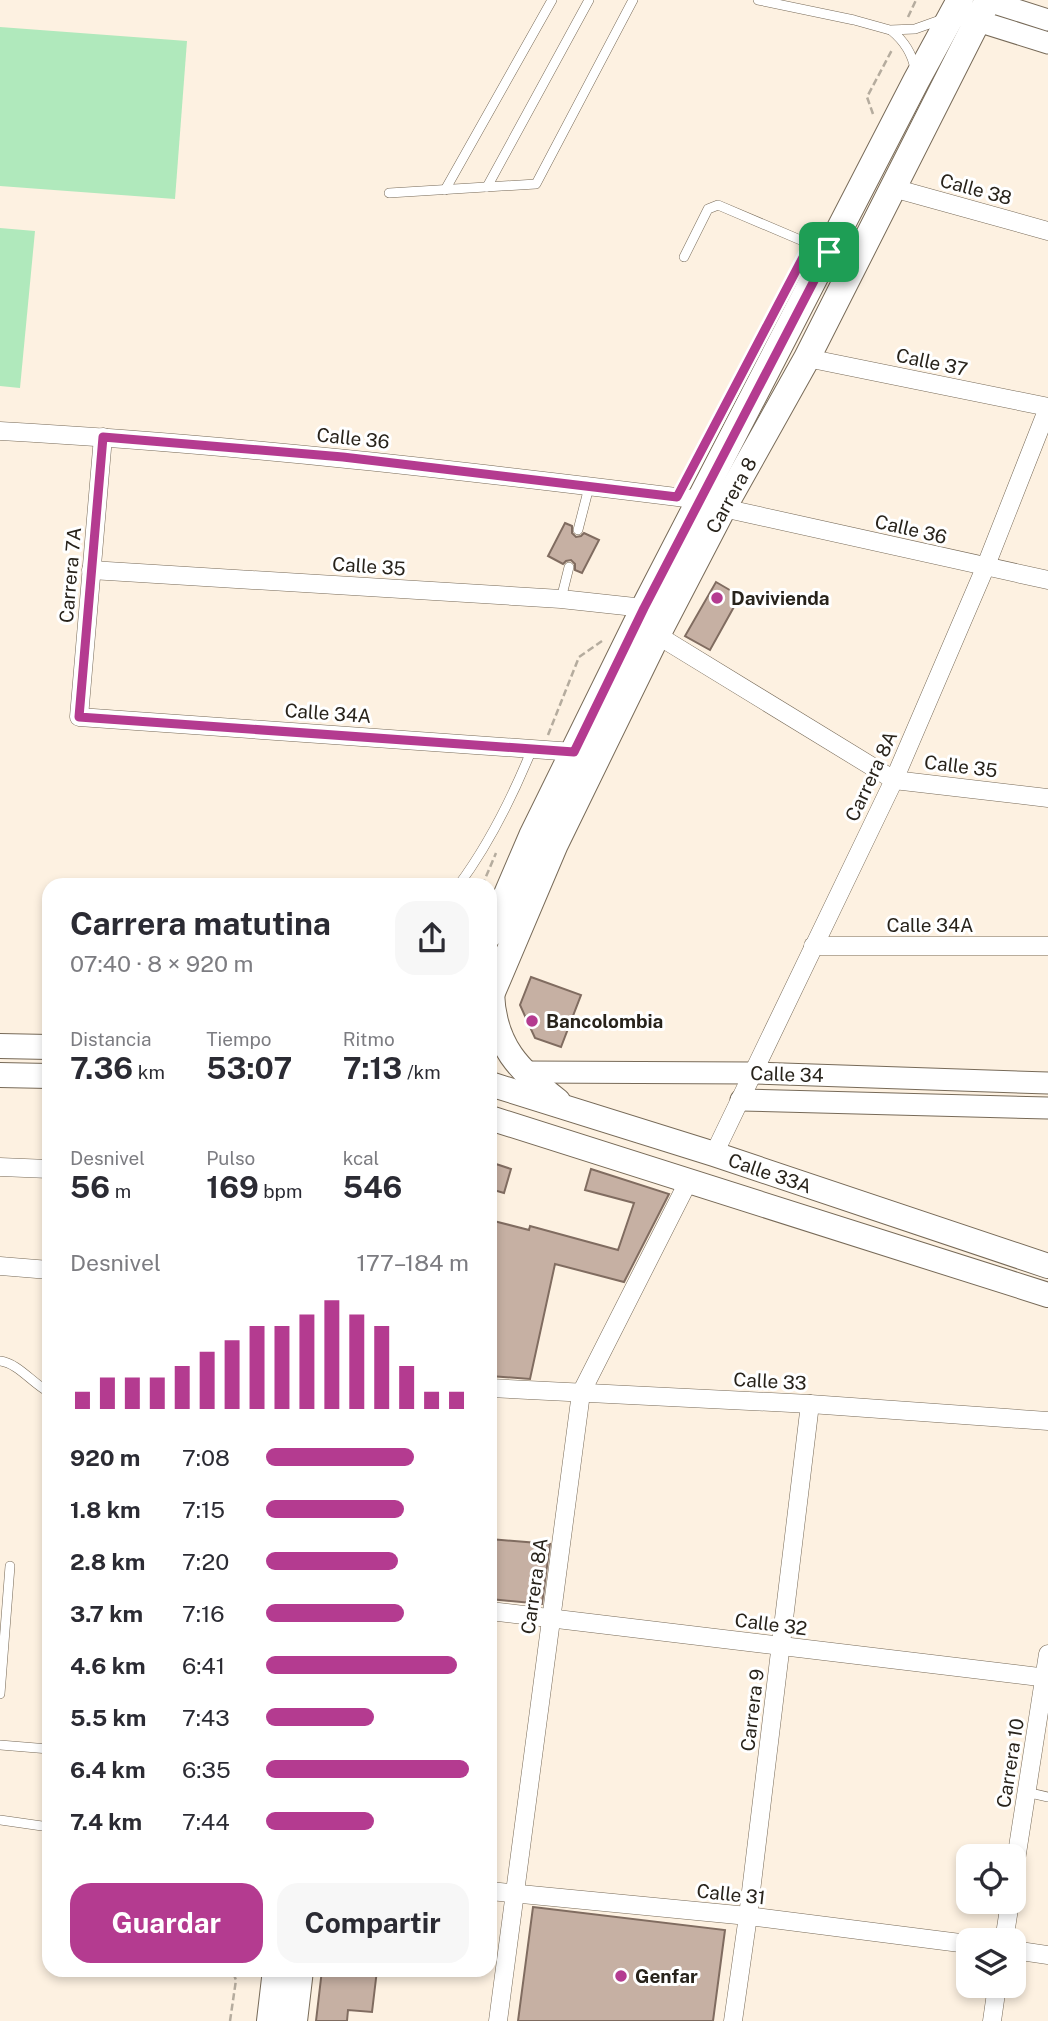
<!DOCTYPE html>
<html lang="es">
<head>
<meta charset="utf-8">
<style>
  :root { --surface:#fff; --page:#f7f7f7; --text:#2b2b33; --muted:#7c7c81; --accent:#b43b90 }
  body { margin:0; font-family:"Public Sans",sans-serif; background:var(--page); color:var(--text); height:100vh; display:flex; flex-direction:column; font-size:26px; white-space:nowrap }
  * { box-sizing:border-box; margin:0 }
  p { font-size:23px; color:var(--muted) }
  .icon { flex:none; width:38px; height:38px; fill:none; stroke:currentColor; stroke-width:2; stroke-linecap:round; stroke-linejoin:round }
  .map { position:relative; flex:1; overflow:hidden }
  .details { position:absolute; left:42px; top:878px; width:455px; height:1099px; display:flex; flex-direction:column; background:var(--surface); border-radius:21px; box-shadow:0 4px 10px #0003 }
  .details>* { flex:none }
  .tools { position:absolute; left:956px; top:1844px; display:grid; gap:14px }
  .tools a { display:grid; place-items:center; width:70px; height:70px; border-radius:14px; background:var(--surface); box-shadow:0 4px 10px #0003; font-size:35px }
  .pin { position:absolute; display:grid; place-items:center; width:60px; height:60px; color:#fff; margin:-30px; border-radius:14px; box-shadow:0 4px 10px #0006 }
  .round { display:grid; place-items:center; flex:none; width:74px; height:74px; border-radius:21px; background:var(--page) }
  .summary { display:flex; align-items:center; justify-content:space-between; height:119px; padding:0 28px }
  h1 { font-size:32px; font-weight:700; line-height:52px }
  .metrics { display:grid; grid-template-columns:repeat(3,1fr); gap:10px; height:119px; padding:7px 28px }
  .metrics div { display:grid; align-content:center }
  .metrics b { font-size:30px; font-weight:700 }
  .metrics small { font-size:19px; font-weight:400 }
  .metrics p { font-size:19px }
  .chart { height:196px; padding:14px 28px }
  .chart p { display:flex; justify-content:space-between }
  .chart svg { width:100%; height:126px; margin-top:7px; stroke:var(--accent); stroke-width:6 }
  .primary-button { display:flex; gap:14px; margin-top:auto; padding:14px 28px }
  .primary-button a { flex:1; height:80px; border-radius:21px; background:var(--accent); color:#fff; font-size:28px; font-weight:700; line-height:80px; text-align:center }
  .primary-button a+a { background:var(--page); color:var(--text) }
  ul { padding:0 28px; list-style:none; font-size:23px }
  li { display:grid; grid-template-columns:112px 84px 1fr; align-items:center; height:52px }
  li i { height:18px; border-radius:9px; background:var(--accent) }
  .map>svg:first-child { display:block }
</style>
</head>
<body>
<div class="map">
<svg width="1048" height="2021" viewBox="0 0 1048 2021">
  <rect width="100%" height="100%" fill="#fdf1e1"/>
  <g fill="#b0e9bc">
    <path d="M0,27L187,41L175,199L0,186Z"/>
    <path d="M0,228L35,231L20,388L0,386Z"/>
  </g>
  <g fill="#c6b0a3" stroke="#806c60" stroke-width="2">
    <path d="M565,523L572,526V533L576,537L581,536L584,533L599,540L582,573L575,570V564L571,560L566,561L563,564L548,556Z"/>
    <path d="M716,582L740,596L710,650L685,636Z"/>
    <path d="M531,977L581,995L561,1047L535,1038L520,1005Z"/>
    <path d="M490,1162L511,1169L504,1193L490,1189Z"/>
    <path d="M591,1169L669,1194L624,1282L555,1264L530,1379L490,1376V1220L529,1230L530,1226L618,1250L634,1203L585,1190Z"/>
    <path d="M490,1539L550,1544L542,1604L490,1599Z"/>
    <path d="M533,1907L725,1930L713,2021H518Z"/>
    <path d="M322,1970H377L372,2012L348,2010L347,2021H316Z"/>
  </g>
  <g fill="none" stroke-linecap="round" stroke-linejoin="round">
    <g stroke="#776a58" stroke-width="10">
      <g id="service">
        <path d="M758,0L854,20L890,30L915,29L943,19"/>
        <path d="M892,31C904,41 912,53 915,69"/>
        <path d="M487,187L589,0"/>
        <path d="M445,190L552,0"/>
        <path d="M389,193L536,184L633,0"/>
        <path d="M684,257L708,209L718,205L824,250"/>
        <path d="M578,530L589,487"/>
        <path d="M561,599L569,567"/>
        <path d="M458,886C490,843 512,798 532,749"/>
        <path d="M0,1361C18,1363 33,1384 49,1392"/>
        <path d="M0,1694L10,1566"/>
        <path d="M0,1745L49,1749"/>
        <path d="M1026,1792L1048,1797"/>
        <path d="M0,1820L49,1827"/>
      </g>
    </g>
    <g stroke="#776a58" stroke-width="19">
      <g id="minor">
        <path d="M893,188L1048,231"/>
        <path d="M807,358L1048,407"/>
        <path d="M0,431C235,444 468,471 701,500"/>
        <path d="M103,437L79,717L574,752"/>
        <path d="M723,508L1048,580"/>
        <path d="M91,570L561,599L644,608"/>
        <path d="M657,635L894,780L1048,798"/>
        <path d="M813,946H1048"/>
        <path d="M714,1154L894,780L985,568L1048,408"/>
        <path d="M0,1167L49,1169"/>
        <path d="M0,1266L49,1270"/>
        <path d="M490,1388L810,1404L1048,1421"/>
        <path d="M490,1611L1048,1678"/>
        <path d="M1013,1879L1048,1654"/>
        <path d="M490,1891L748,1916L968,1944"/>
        <path d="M1004,1941L1010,1902"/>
        <path d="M1013,1950L1048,1955"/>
        <path d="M498,2021L581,1393L689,1180"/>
        <path d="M733,2021L748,1916L810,1404"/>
        <path d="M992,2021L997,1986"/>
      </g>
    </g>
    <g stroke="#776a58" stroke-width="23">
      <g id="tertiary">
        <path d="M985,0L1048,20"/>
        <path d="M965,17L1048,43"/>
        <path d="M525,1072L754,1073L1048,1083"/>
        <path d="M741,1100L1048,1108"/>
      </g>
    </g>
    <g stroke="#776a58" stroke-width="26">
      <g id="secondary">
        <path d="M492,993C494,1046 519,1070 558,1101"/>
        <path d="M0,1046L49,1047"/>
        <path d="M0,1075L49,1076"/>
        <path d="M490,1084L714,1154L1048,1266"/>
        <path d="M490,1118L1048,1295"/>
      </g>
    </g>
    <g stroke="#776a58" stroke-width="28">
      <g id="primary">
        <path d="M490,934L532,836L644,608L916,81L960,0"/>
        <path d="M490,997L555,844L657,635L723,508L807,358L988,0"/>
        <path d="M270,2021L276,1970"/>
        <path d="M294,2021L300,1970"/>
      </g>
    </g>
    <g stroke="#b5ac9e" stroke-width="2.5" stroke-dasharray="7 3.5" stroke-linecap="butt">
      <path d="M908,17L916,0"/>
      <path d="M873,114L867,97L893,48"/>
      <path d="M548,735L579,657L602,641"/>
      <path d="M482,886L496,853"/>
      <path d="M230,2021L236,1980L232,1970"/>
    </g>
    <use href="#service" stroke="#fff" stroke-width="9"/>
    <use href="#minor" stroke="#fff" stroke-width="18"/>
    <use href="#tertiary" stroke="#fff" stroke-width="21"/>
    <use href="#secondary" stroke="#fff" stroke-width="24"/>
    <use href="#primary" stroke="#fff" stroke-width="26"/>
  </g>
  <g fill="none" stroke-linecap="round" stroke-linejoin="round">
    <g stroke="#fff" stroke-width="14">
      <path id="route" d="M810,244L829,252L644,608L574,752L79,717L103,437L343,457L677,497Z"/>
    </g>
    <use href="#route" stroke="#b43b90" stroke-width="9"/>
  </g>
  <g fill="#b43b90" stroke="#fff" stroke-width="2.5">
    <circle cx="717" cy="598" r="7"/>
    <circle cx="532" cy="1021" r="7"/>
    <circle cx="621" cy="1976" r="7"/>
  </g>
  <g text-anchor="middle" stroke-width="6" stroke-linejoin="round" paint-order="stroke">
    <g font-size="19" fill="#28231b" stroke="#fff">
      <text transform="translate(976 189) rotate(15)" y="7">Calle 38</text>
      <text transform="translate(932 362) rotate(12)" y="7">Calle 37</text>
      <text transform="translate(353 438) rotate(6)" y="7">Calle 36</text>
      <text transform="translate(731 495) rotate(-61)" y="7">Carrera 8</text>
      <text transform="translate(911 529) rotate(13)" y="7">Calle 36</text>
      <text transform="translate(369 566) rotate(4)" y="7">Calle 35</text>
      <text transform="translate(70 575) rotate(-85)" y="7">Carrera 7A</text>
      <text transform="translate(328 713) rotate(4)" y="7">Calle 34A</text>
      <text transform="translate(961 766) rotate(7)" y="7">Calle 35</text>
      <text transform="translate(871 776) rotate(-65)" y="7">Carrera 8A</text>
      <text x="930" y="932">Calle 34A</text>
      <text transform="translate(787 1074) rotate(2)" y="7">Calle 34</text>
      <text transform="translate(770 1173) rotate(19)" y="7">Calle 33A</text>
      <text transform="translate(770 1381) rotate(3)" y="7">Calle 33</text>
      <text transform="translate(534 1586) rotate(-82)" y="7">Carrera 8A</text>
      <text transform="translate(771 1624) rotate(7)" y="7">Calle 32</text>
      <text transform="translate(752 1710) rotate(-83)" y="7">Carrera 9</text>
      <text transform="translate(1010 1763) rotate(-81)" y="7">Carrera 10</text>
      <text transform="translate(731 1894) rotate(6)" y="7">Calle 31</text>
    </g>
    <g font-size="19" font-weight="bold" fill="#28231b" stroke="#fff" text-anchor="start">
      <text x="731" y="605">Davivienda</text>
      <text x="546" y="1028">Bancolombia</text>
      <text x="635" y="1983">Genfar</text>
    </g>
  </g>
</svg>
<div class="tools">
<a><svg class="icon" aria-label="locate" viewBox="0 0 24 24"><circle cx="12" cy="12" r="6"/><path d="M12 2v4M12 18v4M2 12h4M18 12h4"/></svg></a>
<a><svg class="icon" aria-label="layers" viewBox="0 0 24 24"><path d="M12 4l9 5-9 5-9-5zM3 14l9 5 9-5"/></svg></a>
</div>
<div class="pin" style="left:829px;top:252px;background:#1e9e55"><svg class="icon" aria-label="arrive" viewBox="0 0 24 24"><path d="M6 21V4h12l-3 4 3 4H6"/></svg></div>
<section class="details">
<div class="summary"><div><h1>Carrera matutina</h1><p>07:40 · 8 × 920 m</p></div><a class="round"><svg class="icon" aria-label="share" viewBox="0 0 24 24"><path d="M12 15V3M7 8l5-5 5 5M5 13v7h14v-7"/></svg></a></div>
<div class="metrics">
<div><p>Distancia</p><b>7.36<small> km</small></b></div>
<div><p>Tiempo</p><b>53:07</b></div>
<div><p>Ritmo</p><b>7:13<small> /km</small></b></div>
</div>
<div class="metrics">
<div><p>Desnivel</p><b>56<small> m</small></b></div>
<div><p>Pulso</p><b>169<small> bpm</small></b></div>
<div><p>kcal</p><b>546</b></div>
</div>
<div class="chart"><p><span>Desnivel</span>177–184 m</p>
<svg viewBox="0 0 160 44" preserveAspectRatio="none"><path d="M5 44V38M15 44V33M25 44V33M35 44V33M45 44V29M55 44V24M65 44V20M75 44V15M85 44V15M95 44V11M105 44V6M115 44V11M125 44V15M135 44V29M145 44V38M155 44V38"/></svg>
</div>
<ul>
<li><b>920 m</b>7:08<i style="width:73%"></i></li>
<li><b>1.8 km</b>7:15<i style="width:68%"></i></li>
<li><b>2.8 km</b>7:20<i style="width:65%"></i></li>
<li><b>3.7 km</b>7:16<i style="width:68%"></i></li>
<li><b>4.6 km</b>6:41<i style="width:94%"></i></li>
<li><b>5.5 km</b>7:43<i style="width:53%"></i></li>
<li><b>6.4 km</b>6:35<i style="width:100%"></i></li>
<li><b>7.4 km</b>7:44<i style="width:53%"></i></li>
</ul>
<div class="primary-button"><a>Guardar</a><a>Compartir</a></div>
</section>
</div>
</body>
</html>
